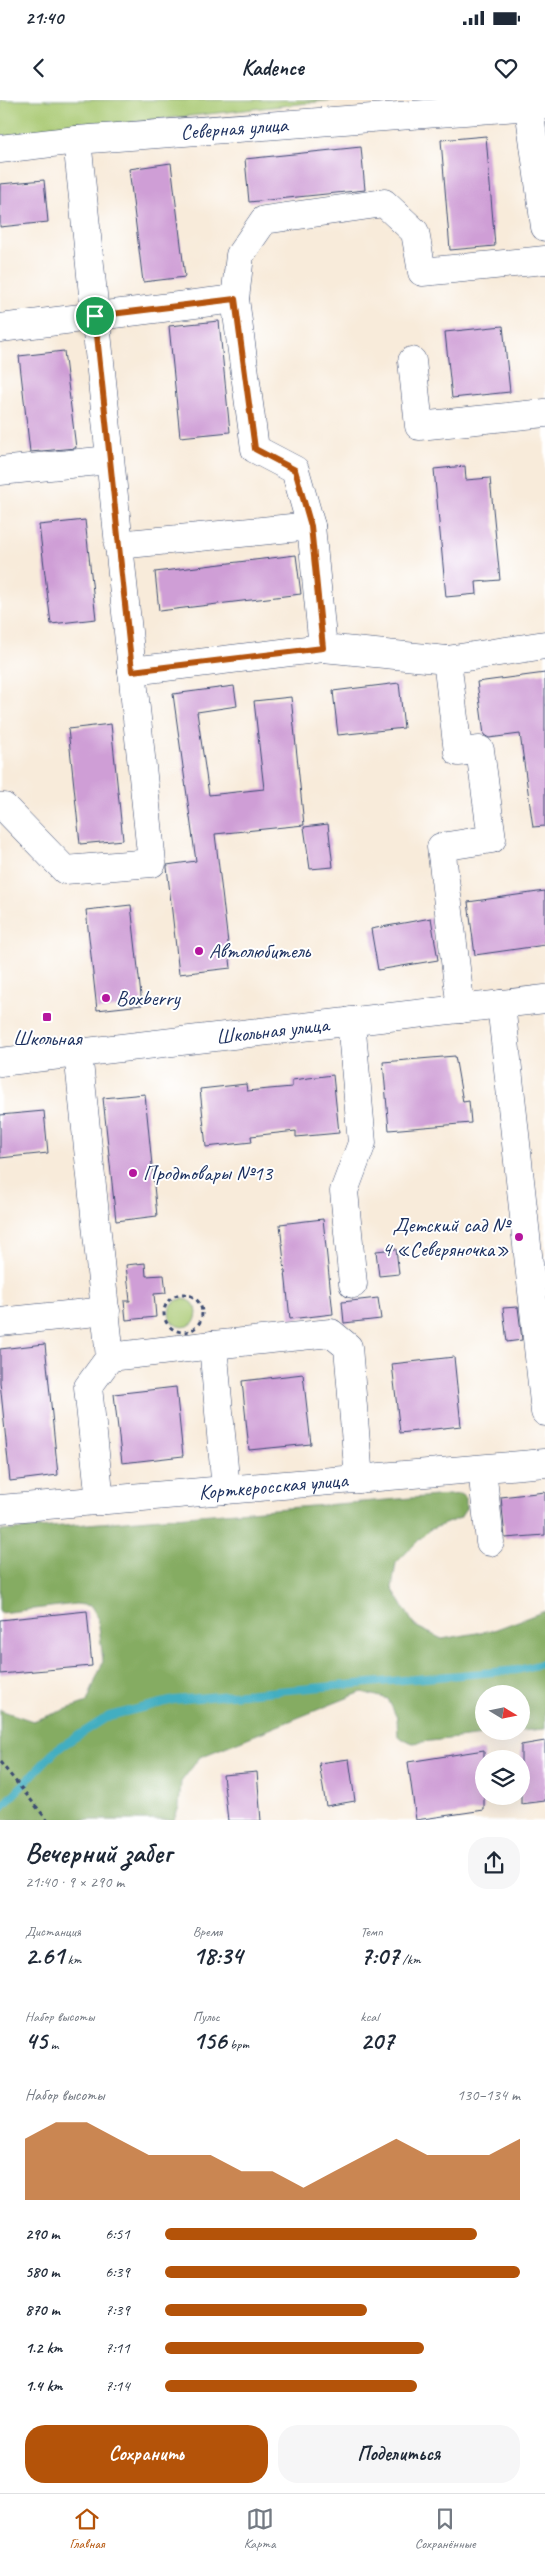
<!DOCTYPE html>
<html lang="ru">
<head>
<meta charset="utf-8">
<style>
  :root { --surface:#fff; --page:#f6f6f7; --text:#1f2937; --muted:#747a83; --line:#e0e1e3; --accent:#b45309 }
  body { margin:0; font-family:Caveat,sans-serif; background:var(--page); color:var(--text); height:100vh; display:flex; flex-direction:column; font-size:19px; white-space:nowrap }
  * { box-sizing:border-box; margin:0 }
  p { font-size:16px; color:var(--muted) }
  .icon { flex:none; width:28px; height:28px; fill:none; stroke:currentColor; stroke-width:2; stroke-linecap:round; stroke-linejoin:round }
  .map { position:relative; height:1720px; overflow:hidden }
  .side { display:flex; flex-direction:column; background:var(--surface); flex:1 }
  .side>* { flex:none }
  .needle { width:32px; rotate:100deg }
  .controls { position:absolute; left:475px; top:1585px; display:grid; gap:10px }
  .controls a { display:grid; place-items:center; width:55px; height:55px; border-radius:50%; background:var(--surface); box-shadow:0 5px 20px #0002; font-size:25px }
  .pin { position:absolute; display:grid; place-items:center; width:42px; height:42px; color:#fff; margin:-21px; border:2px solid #fff; border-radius:50%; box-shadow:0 1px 5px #0007 }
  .round { display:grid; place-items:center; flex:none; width:52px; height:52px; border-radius:20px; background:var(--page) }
  .headline { display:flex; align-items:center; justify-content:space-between; height:85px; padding:0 25px }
  h1 { font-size:28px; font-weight:700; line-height:38px }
  .figures { display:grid; grid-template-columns:repeat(3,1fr); gap:8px; height:85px; padding:5px 25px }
  .figures div { display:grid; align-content:center }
  .figures b { font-size:25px; font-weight:700 }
  .figures small { font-size:14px; font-weight:400 }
  .figures p { font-size:14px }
  .chart { height:140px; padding:10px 25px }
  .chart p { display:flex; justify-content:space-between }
  .chart svg { width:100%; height:90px; margin-top:5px; fill:var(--accent); opacity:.7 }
  .cta { display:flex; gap:10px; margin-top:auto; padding:10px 25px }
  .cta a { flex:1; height:58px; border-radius:20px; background:var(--accent); color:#fff; font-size:20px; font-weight:700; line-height:58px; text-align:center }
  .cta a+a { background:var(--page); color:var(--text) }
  ul { padding:0 25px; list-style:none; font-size:16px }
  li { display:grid; grid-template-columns:80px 60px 1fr; align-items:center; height:38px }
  li i { height:12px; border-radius:6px; background:var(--accent) }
  .status { display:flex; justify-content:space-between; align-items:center; height:35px; padding:0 25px; background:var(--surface); direction:ltr }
  .status svg { height:14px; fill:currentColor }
  header { display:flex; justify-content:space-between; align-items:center; height:65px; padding:0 25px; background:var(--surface); font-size:22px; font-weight:700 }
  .menu { display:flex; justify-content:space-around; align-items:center; height:70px; border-top:1px solid var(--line); background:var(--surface); font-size:14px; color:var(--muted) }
  .menu a { display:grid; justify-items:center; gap:2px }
  .menu .current { color:var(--accent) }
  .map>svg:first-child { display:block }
</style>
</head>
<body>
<div class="status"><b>21:40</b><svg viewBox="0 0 49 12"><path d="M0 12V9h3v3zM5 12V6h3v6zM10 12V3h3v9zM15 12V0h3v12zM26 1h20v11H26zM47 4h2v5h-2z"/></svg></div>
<header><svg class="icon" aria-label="back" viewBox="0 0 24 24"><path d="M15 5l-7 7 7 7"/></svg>Kadence<svg class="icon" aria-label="heart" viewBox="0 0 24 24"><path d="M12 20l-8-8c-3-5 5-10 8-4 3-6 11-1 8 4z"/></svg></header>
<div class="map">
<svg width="545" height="1721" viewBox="0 0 545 1721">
  <rect width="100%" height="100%" fill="#fff"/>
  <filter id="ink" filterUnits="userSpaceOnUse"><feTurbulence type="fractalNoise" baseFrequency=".02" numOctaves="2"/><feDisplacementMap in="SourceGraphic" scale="10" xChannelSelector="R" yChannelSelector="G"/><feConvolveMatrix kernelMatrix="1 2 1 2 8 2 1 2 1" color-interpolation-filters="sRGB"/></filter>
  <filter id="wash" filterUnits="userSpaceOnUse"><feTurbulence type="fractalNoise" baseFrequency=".0096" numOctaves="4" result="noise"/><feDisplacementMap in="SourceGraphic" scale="20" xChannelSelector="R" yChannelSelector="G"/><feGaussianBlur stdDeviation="1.12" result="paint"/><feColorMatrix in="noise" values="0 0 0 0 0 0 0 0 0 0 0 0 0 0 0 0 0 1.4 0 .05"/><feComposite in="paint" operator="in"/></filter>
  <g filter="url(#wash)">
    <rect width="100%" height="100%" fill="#f8ebda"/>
    <g fill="#a7c870" stroke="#617c67">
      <path d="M0,0H335L0,37Z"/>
      <circle cx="183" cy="1213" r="14"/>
    </g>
    <path fill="#85ac62" stroke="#506e60" d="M461,1394L466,1398V1409L460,1418L429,1430L396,1463L392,1488L415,1526L442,1539L494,1530L545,1511V1629L521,1631V1594H484V1631H519L413,1643L398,1637L397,1618L388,1599L362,1592L200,1657L181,1682L179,1707L174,1720H0V1610L33,1621L87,1602L103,1561L98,1518L91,1506L76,1504L0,1513V1431Z"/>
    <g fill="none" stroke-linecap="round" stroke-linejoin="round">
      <path stroke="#43aec1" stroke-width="8" d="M0,1709L57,1649L109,1616L174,1600L518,1570L545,1563"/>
    </g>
    <g id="blocks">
      <g fill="#cf9ed6">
        <path d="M486,36L495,146L450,150L441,40Z"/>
        <path d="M361,47L365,90L249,102L245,59Z"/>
        <path d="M171,63L185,177L143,182L129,69Z"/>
        <path d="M44,80L48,122L0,127V84Z"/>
        <path d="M219,221L230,332L180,337L169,226Z"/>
        <path d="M503,226L510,292L452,298L445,232Z"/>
        <path d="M64,251L76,348L30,352L19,256Z"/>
        <path d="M465,366L466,380L490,378L500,480L476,482L477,494L446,497L434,369Z"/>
        <path d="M85,420L96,519L51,524L39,425Z"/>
        <path d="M296,455L301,494L159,511L155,472Z"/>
        <path d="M545,573V726L533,727L520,634L489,638L484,635L477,582Z"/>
        <path d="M399,583L404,628L338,635L333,591Z"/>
        <path d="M234,586L237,606L197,612L209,695L264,689L254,601L291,597L304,725L215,734L231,868L179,874L167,767V765L196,761L173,594Z"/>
        <path d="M111,624L123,740L80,744L68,629Z"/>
        <path d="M328,724L333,767L310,769L304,727Z"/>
        <path d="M545,791V845L475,855L468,802Z"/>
        <path d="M131,805L142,905L97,910L86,810Z"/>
        <path d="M431,818L438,860L378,870L371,829Z"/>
        <path d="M455,956L463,1002L469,1001L471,1023L389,1030L383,962Z"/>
        <path d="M333,975L339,1033L296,1037V1031L251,1036L252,1042L206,1047L200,989L246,984L247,991L292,987V980Z"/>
        <path d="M145,994L157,1116L116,1121L103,998Z"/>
        <path d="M44,1011L48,1053L0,1058V1015Z"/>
        <path d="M323,1119L333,1214L290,1219L280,1124Z"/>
        <path d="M396,1149L399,1174L379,1176L376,1151Z"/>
        <path d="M145,1163L146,1176L164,1175L166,1193L154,1194L156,1217L126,1220L124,1201H130L126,1165Z"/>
        <path d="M378,1198L381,1219L344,1223L342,1202Z"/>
        <path d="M518,1207L522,1240L507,1242L503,1208Z"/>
        <path d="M45,1244L58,1375L10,1381L0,1282V1249Z"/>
        <path d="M454,1257L461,1326L400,1333L392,1264Z"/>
        <path d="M303,1274L311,1344L249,1350L242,1281Z"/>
        <path d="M176,1287L183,1356L122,1363L114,1294Z"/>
        <path d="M545,1392V1435L505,1438L501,1397Z"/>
        <path d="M87,1511L92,1566L0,1574V1520Z"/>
        <path d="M545,1641V1701L521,1704V1645Z"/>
        <path d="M484,1650V1710L416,1720L408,1662Z"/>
        <path d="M349,1659L355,1701L326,1706L319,1663Z"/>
        <path d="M257,1672L261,1721H228L223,1675Z"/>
      </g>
    </g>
  </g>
  <g filter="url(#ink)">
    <use href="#blocks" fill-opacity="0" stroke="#3c4b71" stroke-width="1"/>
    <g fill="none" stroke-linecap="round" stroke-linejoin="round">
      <g stroke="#3c4b71" stroke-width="29">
        <g id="minor">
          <path d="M528,0L545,127"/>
          <path id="s1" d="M0,49L77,40L545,5"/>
          <path d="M0,228L235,199"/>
          <path d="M412,261L419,326L545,313"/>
          <path d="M0,371L109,360"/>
          <path d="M311,426L295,370L255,349L235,199L240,155L264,120L384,103L415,132L422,172L545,160"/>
          <path d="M118,445L311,426L323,548L447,560"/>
          <path d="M132,571L323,548"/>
          <path d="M0,707H4L65,770L152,763L77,40"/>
          <path d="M501,904L545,1312"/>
          <path d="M461,909L441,747L492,739L480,650L458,652L447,560L545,545"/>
          <path d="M351,921L362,1043L344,1091L353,1184"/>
          <path d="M78,953L110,1257L213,1245L226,1390"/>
          <path d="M0,1222L106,1211"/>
          <path d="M213,1245L331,1233L348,1247L359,1379"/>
          <path d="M482,1369L490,1442"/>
          <path d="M100,1401L88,1287L110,1257"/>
        </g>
      </g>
      <g stroke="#3c4b71" stroke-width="29">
        <g id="major">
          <path id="s2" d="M0,962L545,899"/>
          <path id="s3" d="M0,1409L545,1363"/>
        </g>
      </g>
      <g stroke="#3c4b71" stroke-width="3" stroke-dasharray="4 4" stroke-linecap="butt">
        <circle cx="183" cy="1213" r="19"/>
        <path d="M0,1662L48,1721"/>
      </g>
      <use href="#minor" stroke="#fff" stroke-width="28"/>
      <use href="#major" stroke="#fff" stroke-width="28"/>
    </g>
  </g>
  <g fill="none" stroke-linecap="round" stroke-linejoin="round" filter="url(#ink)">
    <g stroke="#fff" stroke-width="10">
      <path id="route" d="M235,199L255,349L295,370L311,426L323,548L132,571L95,216Z"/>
    </g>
    <use href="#route" stroke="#b45309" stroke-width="6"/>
  </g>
  <g fill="#b5179e" stroke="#fff" stroke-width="2">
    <circle cx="199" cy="851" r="5"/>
    <circle cx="106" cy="898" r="5"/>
    <rect x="42" y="912" width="10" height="10" rx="2.5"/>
    <circle cx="133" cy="1073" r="5"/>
    <circle cx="519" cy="1137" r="5"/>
  </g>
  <g text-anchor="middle" stroke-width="4" stroke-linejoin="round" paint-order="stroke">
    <g font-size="21" fill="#1b2f5e" stroke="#fff">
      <text dy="7" stroke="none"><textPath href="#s1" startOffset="235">Северная улица</textPath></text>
      <text dy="7" stroke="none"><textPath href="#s2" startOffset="274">Школьная улица</textPath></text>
      <text dy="7" stroke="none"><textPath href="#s3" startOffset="274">Корткеросская улица</textPath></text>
    </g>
    <g font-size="21" fill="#1b2f5e" stroke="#fff" text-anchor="start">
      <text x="209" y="858">Автолюбитель</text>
      <text x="116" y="905">Boxberry</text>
      <text x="47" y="945" text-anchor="middle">Школьная</text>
      <text x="143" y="1080">Продтовары №13</text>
      <text x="509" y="1132" text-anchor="end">Детский сад №<tspan x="509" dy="24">4 «Северяночка»</tspan></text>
    </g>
  </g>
</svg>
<div class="controls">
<a><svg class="needle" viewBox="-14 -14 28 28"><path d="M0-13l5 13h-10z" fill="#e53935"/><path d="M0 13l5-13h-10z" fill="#747a83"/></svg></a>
<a><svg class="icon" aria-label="layers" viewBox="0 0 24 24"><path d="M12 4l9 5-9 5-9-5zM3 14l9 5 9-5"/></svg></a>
</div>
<div class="pin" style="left:95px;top:216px;background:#1e9e55"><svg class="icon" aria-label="arrive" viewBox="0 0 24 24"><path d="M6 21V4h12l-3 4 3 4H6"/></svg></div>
</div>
<section class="side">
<div class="headline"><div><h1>Вечерний забег</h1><p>21:40 · 9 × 290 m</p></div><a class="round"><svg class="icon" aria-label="share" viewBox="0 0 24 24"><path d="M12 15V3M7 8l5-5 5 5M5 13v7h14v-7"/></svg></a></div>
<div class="figures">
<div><p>Дистанция</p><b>2.61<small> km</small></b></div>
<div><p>Время</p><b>18:34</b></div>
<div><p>Темп</p><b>7:07<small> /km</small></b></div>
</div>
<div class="figures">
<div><p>Набор высоты</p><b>45<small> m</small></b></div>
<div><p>Пульс</p><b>156<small> bpm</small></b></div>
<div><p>kcal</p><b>207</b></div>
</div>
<div class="chart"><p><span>Набор высоты</span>130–134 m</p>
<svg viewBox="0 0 160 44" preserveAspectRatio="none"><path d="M0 44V14L10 6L20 6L30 14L40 22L50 22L60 22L70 30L80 30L90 38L100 30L110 22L120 14L130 22L140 22L150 22L160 14V44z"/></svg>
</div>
<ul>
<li><b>290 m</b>6:51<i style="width:88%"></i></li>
<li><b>580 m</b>6:39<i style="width:100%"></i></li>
<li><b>870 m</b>7:39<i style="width:57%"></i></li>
<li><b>1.2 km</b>7:11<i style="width:73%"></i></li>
<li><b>1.4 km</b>7:14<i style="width:71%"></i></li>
</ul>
<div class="cta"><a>Сохранить</a><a>Поделиться</a></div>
</section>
<nav class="menu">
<a class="current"><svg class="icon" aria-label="home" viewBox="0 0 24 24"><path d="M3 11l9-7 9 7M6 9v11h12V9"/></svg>Главная</a>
<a><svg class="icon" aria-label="map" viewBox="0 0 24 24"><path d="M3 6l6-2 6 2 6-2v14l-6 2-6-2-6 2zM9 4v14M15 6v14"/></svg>Карта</a>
<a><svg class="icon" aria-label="saved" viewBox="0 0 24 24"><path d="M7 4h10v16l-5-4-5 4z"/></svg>Сохранённые</a>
</nav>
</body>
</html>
